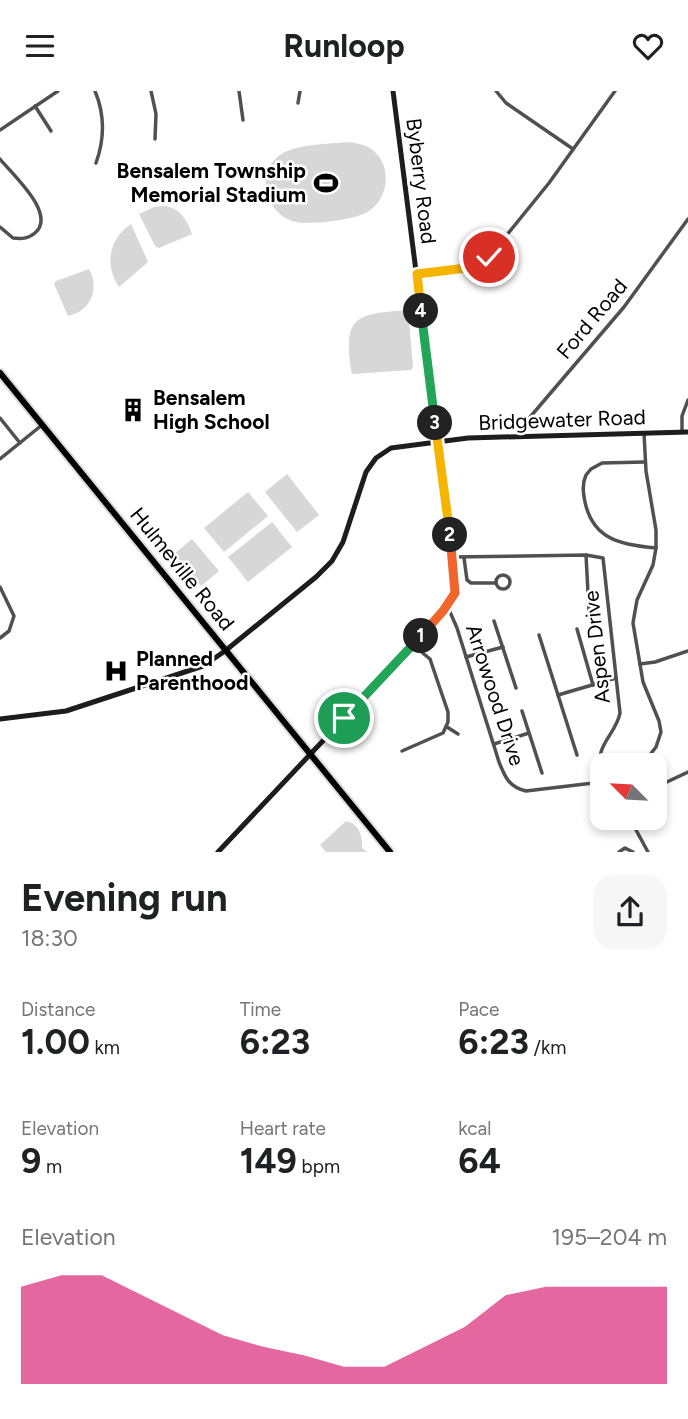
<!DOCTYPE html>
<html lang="en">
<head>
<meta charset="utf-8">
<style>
  :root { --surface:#fff; --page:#f6f6f6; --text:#202124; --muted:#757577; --accent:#db2777 }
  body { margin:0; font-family:Figtree,sans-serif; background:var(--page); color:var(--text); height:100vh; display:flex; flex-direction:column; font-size:26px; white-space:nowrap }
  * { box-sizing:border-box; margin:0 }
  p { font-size:23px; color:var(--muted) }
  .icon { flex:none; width:38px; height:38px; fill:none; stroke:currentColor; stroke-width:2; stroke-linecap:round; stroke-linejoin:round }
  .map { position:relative; height:761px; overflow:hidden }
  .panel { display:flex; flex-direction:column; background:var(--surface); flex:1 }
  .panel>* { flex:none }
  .needle { width:46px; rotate:294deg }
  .fabs { position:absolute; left:590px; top:662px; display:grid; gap:14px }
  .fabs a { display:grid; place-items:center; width:77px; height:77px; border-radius:14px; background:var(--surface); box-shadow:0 4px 10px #0003; font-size:35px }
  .pin { position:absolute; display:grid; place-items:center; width:60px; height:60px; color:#fff; margin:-30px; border:4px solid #fff; border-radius:50%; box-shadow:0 2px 7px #0007 }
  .km { position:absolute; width:35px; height:35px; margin:-18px; border-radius:50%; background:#222; color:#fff; font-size:19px; line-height:35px; text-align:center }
  .round { display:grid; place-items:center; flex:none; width:74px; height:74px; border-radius:21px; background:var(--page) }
  .overview { display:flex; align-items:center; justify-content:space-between; height:119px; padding:0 21px }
  h1 { font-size:38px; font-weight:700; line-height:52px }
  .figures { display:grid; grid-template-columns:repeat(3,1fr); gap:10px; height:119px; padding:7px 21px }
  .figures div { display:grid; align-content:center }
  .figures b { font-size:35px; font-weight:700 }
  .figures small { font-size:19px; font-weight:400 }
  .figures p { font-size:19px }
  .chart { height:196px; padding:14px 21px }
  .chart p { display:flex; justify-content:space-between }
  .chart svg { width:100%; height:126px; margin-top:7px; fill:var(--accent); opacity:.7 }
  header { display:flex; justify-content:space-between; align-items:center; height:91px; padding:0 21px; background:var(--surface); font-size:32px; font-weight:700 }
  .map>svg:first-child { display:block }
</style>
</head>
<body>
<header><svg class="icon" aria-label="menu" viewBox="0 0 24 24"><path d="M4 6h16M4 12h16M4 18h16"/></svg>Runloop<svg class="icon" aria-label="heart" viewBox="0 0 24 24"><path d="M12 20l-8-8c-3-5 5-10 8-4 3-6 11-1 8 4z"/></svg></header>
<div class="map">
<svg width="688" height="761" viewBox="0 0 688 761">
  <rect width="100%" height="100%" fill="#fff"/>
  <g fill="#d7d7d7">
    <path d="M348,51C357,52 366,54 373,59C392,75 389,107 369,120C356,129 312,134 296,131C267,125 253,82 280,64C295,53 330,53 348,51Z"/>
    <path d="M165,115C180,117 187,129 192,143L159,157L155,155L139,123L154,116Z"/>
    <path d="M131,133L148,171L119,196C104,173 109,148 131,133Z"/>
    <path d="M89,178C100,198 91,220 68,225L54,193L56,190Z"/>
    <path d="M408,219L413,276L411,279L352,283C342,224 356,223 408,219Z"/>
    <path d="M287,383L319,424L297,441L265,401Z"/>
    <path d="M248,401L268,425L224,461L204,437Z"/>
    <path d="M272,431L292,456L248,491L228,466Z"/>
    <path d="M192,448L219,480L201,495L174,463Z"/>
    <path d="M346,730C359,733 363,745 362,757L367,761H326L320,754Z"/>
  </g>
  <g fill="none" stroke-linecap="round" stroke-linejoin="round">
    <g stroke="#dbdbdb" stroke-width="10">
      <path id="primary" d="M0,282L390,761"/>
    </g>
    <g stroke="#505050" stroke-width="3.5">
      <path d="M95,0C105,24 105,47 96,72"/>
      <path d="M151,0L156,23L155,48"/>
      <path d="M239,0L243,29"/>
      <path d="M496,0L506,12L573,58"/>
      <path d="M298,12L300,0"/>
      <path d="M35,15L51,40"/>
      <path d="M0,39L58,0"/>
      <path d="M0,68C13,84 57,123 35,142C28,148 21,148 13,147L0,136"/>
      <path d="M417,183L472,177L489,166L549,92L615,0"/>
      <path d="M0,327L20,352"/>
      <path d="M682,340V325L688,309"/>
      <path d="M520,346L525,332L624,216L688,128"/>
      <path d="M0,368L42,334"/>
      <path d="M645,371L602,372L591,378L586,384C582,393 583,401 585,411C593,449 622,454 656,457"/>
      <path d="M586,464L589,521"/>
      <path d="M452,466L586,464L603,467L620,622C616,644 593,655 602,680"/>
      <path d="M464,467L467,489L471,492H496"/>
      <circle cx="503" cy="491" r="7"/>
      <path d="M0,496L14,525L9,540L0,547"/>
      <path d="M447,514L457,537L499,671C505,686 509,696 526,700L602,691"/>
      <path d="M494,530L516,597"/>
      <path d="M577,538L593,594"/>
      <path d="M539,544L577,664"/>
      <path d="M466,566L503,556"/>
      <path d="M640,573L655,571L688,560"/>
      <path d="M558,604L616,587"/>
      <path d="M522,620L542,682"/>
      <path d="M447,636L458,643"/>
      <path d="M494,653L529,642"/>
      <path d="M402,660L443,642L448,631V621L430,568L413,554"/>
      <path d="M642,674L656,656L661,641L659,630L643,591L633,532L637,509L653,474L656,457V439L646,380L644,342"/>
      <path d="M654,697L688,681"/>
      <path d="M629,726L648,761"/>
      <path d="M619,761L625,757L633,761"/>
    </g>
    <g stroke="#1d1d1d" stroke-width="5">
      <path d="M0,628L66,620L203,575L225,560L316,486L332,470L343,451L366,381L376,367L391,357L468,347L688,341"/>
      <path d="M218,761L420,547C441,522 458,513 454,478L393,0"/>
    </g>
    <use href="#primary" stroke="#000" stroke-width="6"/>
  </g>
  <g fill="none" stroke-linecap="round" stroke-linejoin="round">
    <g stroke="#fff" stroke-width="14">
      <path id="split-1" d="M344,627L421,545"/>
    </g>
    <g stroke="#fff" stroke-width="14">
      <path id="split-2" d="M421,545L443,520L455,502L450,444"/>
    </g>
    <g stroke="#fff" stroke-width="14">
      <path id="split-3" d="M435,332L450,444"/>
    </g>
    <g stroke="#fff" stroke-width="14">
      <path id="split-4" d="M421,220L435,332"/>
    </g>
    <g stroke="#fff" stroke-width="14">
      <path id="split-5" d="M421,220L417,183L474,176L489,166"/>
    </g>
    <use href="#split-1" stroke="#22a559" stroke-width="9"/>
    <use href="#split-2" stroke="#f0652b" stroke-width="9"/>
    <use href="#split-3" stroke="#f5b400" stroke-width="9"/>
    <use href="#split-4" stroke="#22a559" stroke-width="9"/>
    <use href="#split-5" stroke="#f5b400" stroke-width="9"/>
  </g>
  <defs>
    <g id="stadium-bare" transform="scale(1.89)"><path d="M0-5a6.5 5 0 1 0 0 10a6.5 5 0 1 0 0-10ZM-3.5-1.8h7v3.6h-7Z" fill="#000" stroke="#fff" stroke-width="2.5" paint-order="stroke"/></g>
    <g id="building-bare" transform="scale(1.89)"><path d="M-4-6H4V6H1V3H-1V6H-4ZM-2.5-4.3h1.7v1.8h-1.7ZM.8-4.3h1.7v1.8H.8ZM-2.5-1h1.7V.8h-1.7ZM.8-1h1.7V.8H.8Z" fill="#000" stroke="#fff" stroke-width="2.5" paint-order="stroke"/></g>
    <g id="hospital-bare" transform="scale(1.89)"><path d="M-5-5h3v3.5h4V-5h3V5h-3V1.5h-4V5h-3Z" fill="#000" stroke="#fff" stroke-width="2.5" paint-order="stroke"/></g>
  </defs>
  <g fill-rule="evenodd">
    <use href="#stadium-bare" x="326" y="92"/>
    <use href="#building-bare" x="133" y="319"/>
    <use href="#hospital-bare" x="116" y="580"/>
  </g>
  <g text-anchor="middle" stroke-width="5" stroke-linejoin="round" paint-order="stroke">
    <g font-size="21" font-weight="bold" fill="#000" stroke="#fff" text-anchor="start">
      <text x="306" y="87" text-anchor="end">Bensalem Township<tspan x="306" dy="24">Memorial Stadium</tspan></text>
      <text x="153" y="314">Bensalem<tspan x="153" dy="24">High School</tspan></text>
      <text x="136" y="575">Planned<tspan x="136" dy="24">Parenthood</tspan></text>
    </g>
    <g font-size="21" fill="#000" stroke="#fff">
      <text transform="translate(421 90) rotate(83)" y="7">Byberry Road</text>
      <text transform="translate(592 228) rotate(-50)" y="7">Ford Road</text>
      <text transform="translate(562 329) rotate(-2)" y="7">Bridgewater Road</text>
      <text transform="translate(182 478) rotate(51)" y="7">Hulmeville Road</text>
      <text transform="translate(597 556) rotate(-96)" y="7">Aspen Drive</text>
      <text transform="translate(495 604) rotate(72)" y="7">Arrowood Drive</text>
    </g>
  </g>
</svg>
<div class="fabs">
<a><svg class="needle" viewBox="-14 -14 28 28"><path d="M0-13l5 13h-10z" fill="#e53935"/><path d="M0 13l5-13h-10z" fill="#757577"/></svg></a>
</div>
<div class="pin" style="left:344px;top:627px;background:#1e9e55"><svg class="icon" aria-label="arrive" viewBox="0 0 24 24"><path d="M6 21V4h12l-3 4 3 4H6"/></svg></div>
<div class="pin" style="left:489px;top:166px;background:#d93025"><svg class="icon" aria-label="check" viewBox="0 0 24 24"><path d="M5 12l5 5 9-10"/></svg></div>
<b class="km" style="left:421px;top:545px">1</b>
<b class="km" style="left:450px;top:444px">2</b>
<b class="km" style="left:435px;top:332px">3</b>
<b class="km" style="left:421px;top:220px">4</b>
</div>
<section class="panel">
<div class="overview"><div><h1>Evening run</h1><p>18:30</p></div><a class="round"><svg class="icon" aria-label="share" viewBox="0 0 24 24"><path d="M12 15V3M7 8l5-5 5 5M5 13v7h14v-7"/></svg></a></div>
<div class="figures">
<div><p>Distance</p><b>1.00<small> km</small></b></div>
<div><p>Time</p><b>6:23</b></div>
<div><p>Pace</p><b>6:23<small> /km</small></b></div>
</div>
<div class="figures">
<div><p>Elevation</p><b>9<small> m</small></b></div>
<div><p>Heart rate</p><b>149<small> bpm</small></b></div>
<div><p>kcal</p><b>64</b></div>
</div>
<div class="chart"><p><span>Elevation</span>195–204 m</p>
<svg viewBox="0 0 160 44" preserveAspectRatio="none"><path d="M0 44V10L10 6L20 6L30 13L40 20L50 27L60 31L70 34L80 38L90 38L100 31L110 24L120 13L130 10L140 10L150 10L160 10V44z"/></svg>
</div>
</section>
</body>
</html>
